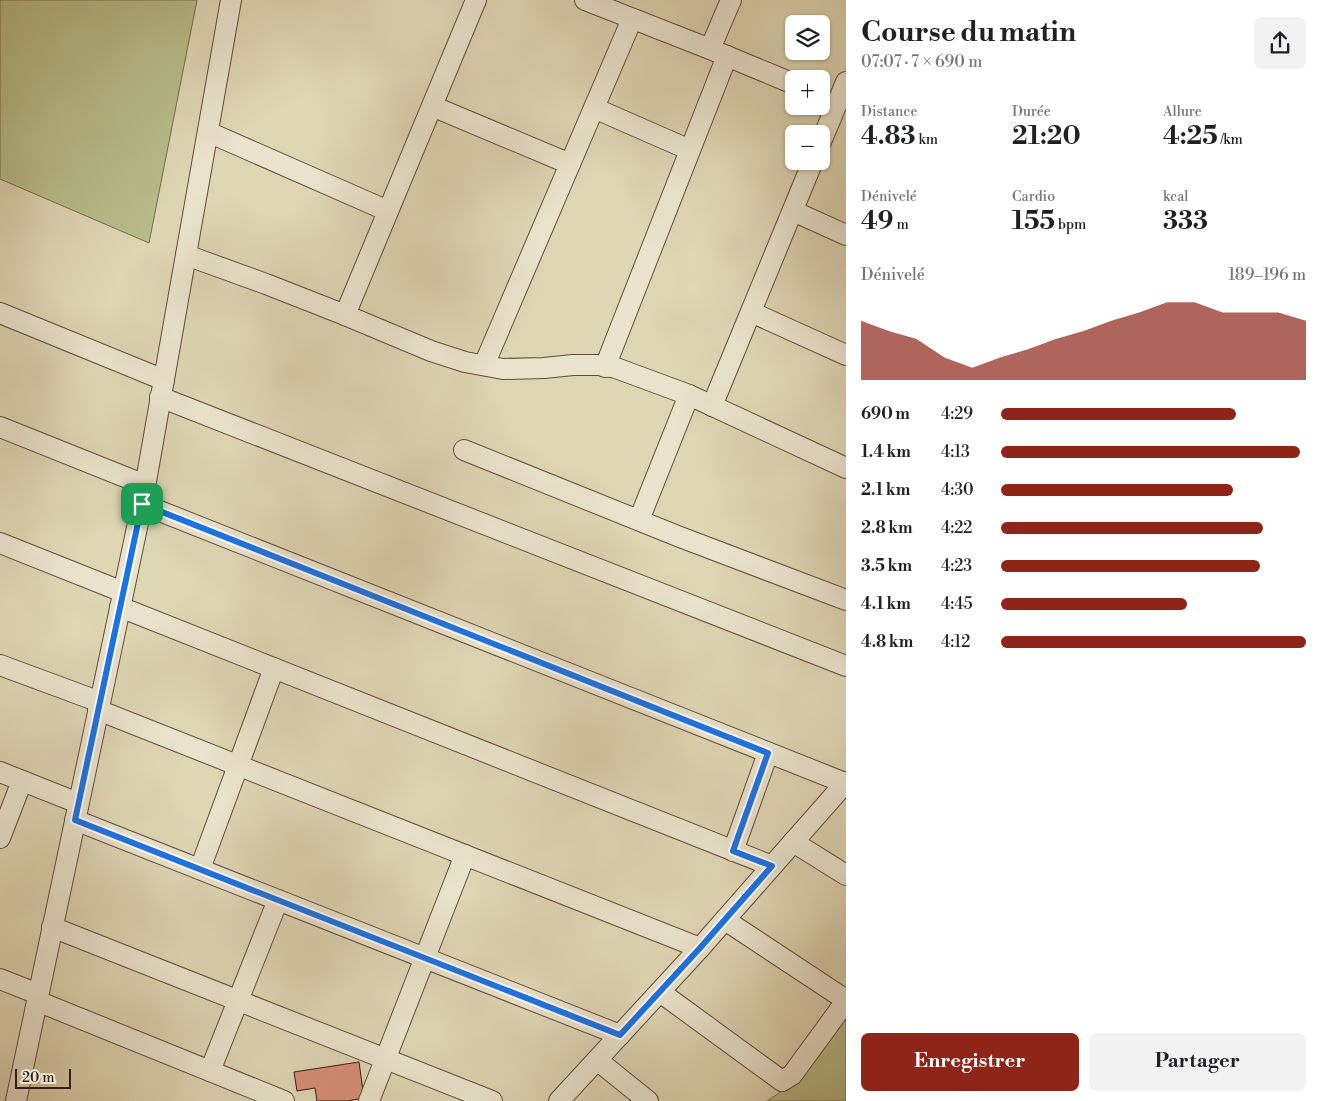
<!DOCTYPE html>
<html lang="fr">
<head>
<meta charset="utf-8">
<style>
  :root { --surface:#fff; --page:#f2f2f2; --text:#202124; --muted:#757577; --accent:#8f2418 }
  body { margin:0; font-family:"Libre Bodoni",serif; background:var(--page); color:var(--text); height:100vh; display:flex; flex-direction:column; font-size:19px; white-space:nowrap }
  * { box-sizing:border-box; margin:0 }
  p { font-size:16px; color:var(--muted) }
  .icon { flex:none; width:28px; height:28px; fill:none; stroke:currentColor; stroke-width:2; stroke-linecap:round; stroke-linejoin:round }
  .map { position:relative; flex:1; overflow:hidden }
  .details { display:flex; flex-direction:column; background:var(--surface); width:475px }
  .details>* { flex:none }
  .tools { position:absolute; left:785px; top:15px; display:grid; gap:10px }
  .tools a { display:grid; place-items:center; width:45px; height:45px; border-radius:8px; background:var(--surface); box-shadow:0 1px 4px #0004; font-size:25px }
  .scale { position:absolute; left:15px; bottom:12px; width:56px; box-sizing:border-box; padding-left:5px; border:2px solid #3a1d10; border-top:0; font-size:14px; line-height:18px; white-space:nowrap; color:#3a1d10; -webkit-text-stroke:4px #eae4ce; paint-order:stroke }
  .pin { position:absolute; display:grid; place-items:center; width:42px; height:42px; color:#fff; margin:-21px; border-radius:10px; box-shadow:0 2px 8px #0006 }
  .round { display:grid; place-items:center; flex:none; width:52px; height:52px; border-radius:8px; background:var(--page) }
  .head { display:flex; align-items:center; justify-content:space-between; height:85px; padding:0 15px }
  h1 { font-size:28px; font-weight:700; line-height:38px }
  .stats { display:grid; grid-template-columns:repeat(3,1fr); gap:8px; height:85px; padding:5px 15px }
  .stats div { display:grid; align-content:center }
  .stats b { font-size:25px; font-weight:700 }
  .stats small { font-size:14px; font-weight:400 }
  .stats p { font-size:14px }
  .chart { height:140px; padding:10px 15px }
  .chart p { display:flex; justify-content:space-between }
  .chart svg { width:100%; height:90px; margin-top:5px; fill:var(--accent); opacity:.7 }
  .action { display:flex; gap:10px; margin-top:auto; padding:10px 15px }
  .action a { flex:1; height:58px; border-radius:8px; background:var(--accent); color:#fff; font-size:20px; font-weight:700; line-height:58px; text-align:center }
  .action a+a { background:var(--page); color:var(--text) }
  ul { padding:0 15px; list-style:none; font-size:16px }
  li { display:grid; grid-template-columns:80px 60px 1fr; align-items:center; height:38px }
  li i { height:12px; border-radius:6px; background:var(--accent) }
  main { display:flex; flex:1; min-height:0 }
  .map>svg:first-child { display:block }
</style>
</head>
<body>
<main>
<div class="map">
<svg width="846" height="1101" viewBox="0 0 846 1101">
  <rect width="100%" height="100%" fill="#dfd6b4"/>
  <filter id="stains"><feTurbulence type="fractalNoise" baseFrequency=".004" numOctaves="4"/><feColorMatrix values="0 0 0 0 .2 0 0 0 0 .09 0 0 0 0 .02 0 0 0 .5 -.17"/></filter>
  <radialGradient id="worn" r=".72"><stop offset=".6" stop-color="#630" stop-opacity="0"/><stop offset="1" stop-color="#630" stop-opacity=".3"/></radialGradient>
  <g fill="#b7bc89" stroke="#786c4c">
    <path d="M0,0H197L149,243L0,179Z"/>
    <path d="M846,1019V1101H767L782,1091Z"/>
  </g>
  <path fill="#d69079" stroke="#3a1d10" d="M359,1062L364,1098L347,1101H317L315,1088L297,1091L294,1072Z"/>
  <g fill="none" stroke-linecap="round" stroke-linejoin="round">
    <g stroke="#634b39" stroke-width="22">
      <g id="street">
        <path d="M585,0L710,49L794,84"/>
        <path d="M710,49L731,0"/>
        <path d="M432,106L570,164"/>
        <path d="M594,108L690,150"/>
        <path d="M208,132L388,211"/>
        <path d="M821,142L846,82"/>
        <path d="M793,211L846,235"/>
        <path d="M186,255L266,284L345,315L431,351L465,362L503,369L544,368L573,365H598L616,368L689,395L846,468"/>
        <path d="M751,312L846,355"/>
        <path d="M0,313L164,380"/>
        <path d="M345,315L476,0"/>
        <path d="M484,365L632,19"/>
        <path d="M605,367L727,56"/>
        <path d="M160,397L846,666"/>
        <path d="M712,406L813,161"/>
        <path d="M0,427L145,485"/>
        <path d="M464,450L680,537L846,600"/>
        <path d="M142,504L845,783"/>
        <path d="M639,520L689,395"/>
        <path d="M0,543L123,592"/>
        <path d="M120,607L772,866"/>
        <path d="M0,665L100,702"/>
        <path d="M98,710L700,948"/>
        <path d="M0,772L78,803"/>
        <path d="M75,820L620,1035"/>
        <path d="M0,838L22,781"/>
        <path d="M793,842L846,875"/>
        <path d="M733,851L768,753"/>
        <path d="M200,869L274,668"/>
        <path d="M725,920L846,1000"/>
        <path d="M52,927L492,1101"/>
        <path d="M0,979L38,994"/>
        <path d="M660,992L782,1081L792,1075L846,1001"/>
        <path d="M37,1001L284,1101"/>
        <path d="M597,1060L648,1101"/>
        <path d="M210,1071L278,900"/>
        <path d="M16,1101L142,504L231,0"/>
        <path d="M369,1101L465,855"/>
        <path d="M559,1101L700,948L846,782"/>
      </g>
    </g>
    <use href="#street" stroke="#eae4ce" stroke-width="20"/>
  </g>
  <g fill="none" stroke-linecap="round" stroke-linejoin="round">
    <g stroke="#fff" stroke-width="10">
      <path id="route" d="M142,504L768,753L733,851L772,866L700,948L620,1035L75,820Z"/>
    </g>
    <use href="#route" stroke="#1a73e8" stroke-width="6"/>
  </g>
  <rect width="100%" height="100%" filter="url(#stains)"/>
  <rect width="100%" height="100%" fill="url(#worn)"/>
</svg>
<div class="tools">
<a><svg class="icon" aria-label="layers" viewBox="0 0 24 24"><path d="M12 4l9 5-9 5-9-5zM3 14l9 5 9-5"/></svg></a>
<a>+</a>
<a>−</a>
</div>
<div class="scale">20 m</div>
<div class="pin" style="left:142px;top:504px;background:#1e9e55"><svg class="icon" aria-label="arrive" viewBox="0 0 24 24"><path d="M6 21V4h12l-3 4 3 4H6"/></svg></div>
</div>
<section class="details">
<div class="head"><div><h1>Course du matin</h1><p>07:07 · 7 × 690 m</p></div><a class="round"><svg class="icon" aria-label="share" viewBox="0 0 24 24"><path d="M12 15V3M7 8l5-5 5 5M5 13v7h14v-7"/></svg></a></div>
<div class="stats">
<div><p>Distance</p><b>4.83<small> km</small></b></div>
<div><p>Durée</p><b>21:20</b></div>
<div><p>Allure</p><b>4:25<small> /km</small></b></div>
</div>
<div class="stats">
<div><p>Dénivelé</p><b>49<small> m</small></b></div>
<div><p>Cardio</p><b>155<small> bpm</small></b></div>
<div><p>kcal</p><b>333</b></div>
</div>
<div class="chart"><p><span>Dénivelé</span>189–196 m</p>
<svg viewBox="0 0 160 44" preserveAspectRatio="none"><path d="M0 44V15L10 20L20 24L30 33L40 38L50 33L60 29L70 24L80 20L90 15L100 11L110 6L120 6L130 11L140 11L150 11L160 15V44z"/></svg>
</div>
<ul>
<li><b>690 m</b>4:29<i style="width:77%"></i></li>
<li><b>1.4 km</b>4:13<i style="width:98%"></i></li>
<li><b>2.1 km</b>4:30<i style="width:76%"></i></li>
<li><b>2.8 km</b>4:22<i style="width:86%"></i></li>
<li><b>3.5 km</b>4:23<i style="width:85%"></i></li>
<li><b>4.1 km</b>4:45<i style="width:61%"></i></li>
<li><b>4.8 km</b>4:12<i style="width:100%"></i></li>
</ul>
<div class="action"><a>Enregistrer</a><a>Partager</a></div>
</section>
</main>
</body>
</html>
